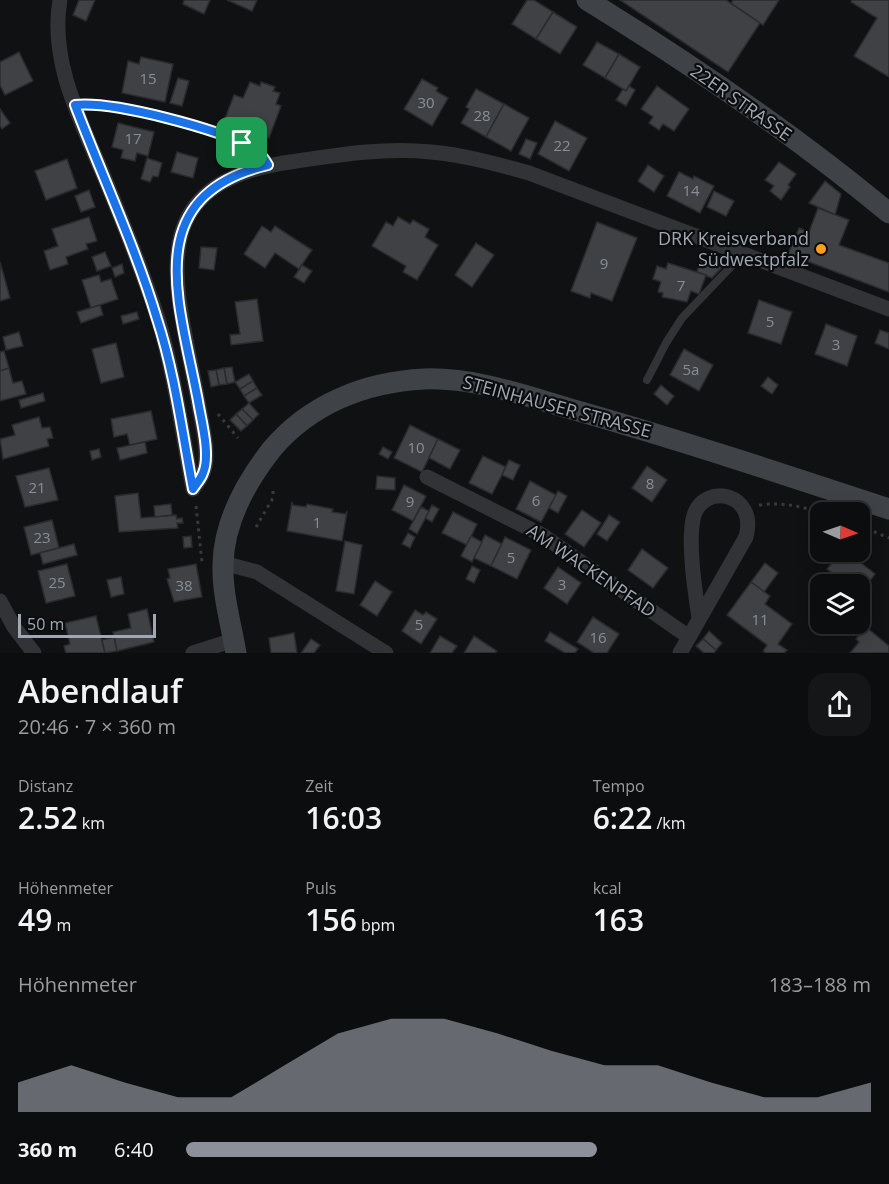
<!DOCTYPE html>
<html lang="de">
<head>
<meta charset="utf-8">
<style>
  :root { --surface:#0c0d0e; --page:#151617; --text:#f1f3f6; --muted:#9a9c9e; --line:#2c2d2e; --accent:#8c9099 }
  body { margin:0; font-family:"Open Sans",sans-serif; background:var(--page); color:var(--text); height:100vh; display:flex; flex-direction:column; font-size:22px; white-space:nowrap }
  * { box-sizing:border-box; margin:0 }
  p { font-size:20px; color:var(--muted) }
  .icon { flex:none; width:33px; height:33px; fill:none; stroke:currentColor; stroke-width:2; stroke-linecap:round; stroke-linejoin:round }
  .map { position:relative; height:653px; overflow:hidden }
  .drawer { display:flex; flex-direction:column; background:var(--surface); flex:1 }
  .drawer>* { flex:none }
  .needle { width:39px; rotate:92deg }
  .controls { position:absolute; left:810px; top:502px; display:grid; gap:12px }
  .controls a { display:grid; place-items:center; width:60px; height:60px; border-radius:12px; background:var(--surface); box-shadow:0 3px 15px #0003,0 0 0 2px var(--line); font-size:30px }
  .scale { position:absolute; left:18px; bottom:15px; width:138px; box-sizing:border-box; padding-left:6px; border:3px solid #a1a8b4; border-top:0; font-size:16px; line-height:21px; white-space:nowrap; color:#a1a8b4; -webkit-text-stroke:4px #0b0c0d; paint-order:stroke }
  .pin { position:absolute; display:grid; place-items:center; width:51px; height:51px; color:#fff; margin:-26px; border-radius:12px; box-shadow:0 3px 9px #0006 }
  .round { display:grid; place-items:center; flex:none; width:63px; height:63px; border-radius:18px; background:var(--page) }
  .overview { display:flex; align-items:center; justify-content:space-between; height:102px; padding:0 18px }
  h1 { font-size:33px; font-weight:600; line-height:45px }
  .figures { display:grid; grid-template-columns:repeat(3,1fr); gap:9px; height:102px; padding:6px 18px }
  .figures div { display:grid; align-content:center }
  .figures b { font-size:30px; font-weight:600 }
  .figures small { font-size:16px; font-weight:400 }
  .figures p { font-size:16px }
  .chart { height:168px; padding:12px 18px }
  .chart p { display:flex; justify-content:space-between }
  .chart svg { width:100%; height:108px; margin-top:6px; fill:var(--accent); opacity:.7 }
  ul { padding:0 18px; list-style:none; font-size:20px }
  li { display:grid; grid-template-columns:96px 72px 1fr; align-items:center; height:45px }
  li i { height:15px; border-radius:8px; background:var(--accent) }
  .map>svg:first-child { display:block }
</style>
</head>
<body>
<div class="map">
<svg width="889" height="653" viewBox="0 0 889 653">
  <rect width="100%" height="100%" fill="#101112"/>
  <g fill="#3f4145" stroke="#2a2b2e" stroke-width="1.5">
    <path d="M79,0H95L86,21L73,15Z"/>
    <path d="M184,0H210L204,14L183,4Z"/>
    <path d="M227,0H257L252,11Z"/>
    <path d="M527,0H534L553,12L536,39L512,24Z"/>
    <path d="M620,0H726L760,23L728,72Z"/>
    <path d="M733,0H779L763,25L731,3Z"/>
    <path d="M852,0H889V77L854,56L877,18L851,2Z"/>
    <path d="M553,12L577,27L560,54L536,39Z"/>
    <path d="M597,42L619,54L605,78L583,65Z"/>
    <path d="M19,52L33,81L5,95L0,85V62Z"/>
    <path d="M619,54L640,67L626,91L605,78Z"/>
    <path d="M141,57L173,64L165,102L122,93L128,61L139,64Z"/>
    <path d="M178,78L189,81L182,106L170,103Z"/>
    <path d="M422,79L438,88L436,91L448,98L432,126L404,109Z"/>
    <path d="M250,82L260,86L261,82L275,87L273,91L280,93L276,104L281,106L269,138L224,121L234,95L243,98Z"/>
    <path d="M629,86L635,90L626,106L616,100L623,89L626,91Z"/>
    <path d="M657,86L689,109L674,131L663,124L659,130L649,123L653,117L641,109Z"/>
    <path d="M476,89L504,104L486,137L461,123L469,109L466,107Z"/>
    <path d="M504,104L529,118L511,151L486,137Z"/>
    <path d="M0,109L10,123L2,129L0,126Z"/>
    <path d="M555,121L587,138L569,171L538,154Z"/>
    <path d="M118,123L154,132L148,156L137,153L135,161L121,158L123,150L112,147Z"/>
    <path d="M526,139L537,143L530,159L519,154Z"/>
    <path d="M177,152L198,158L193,178L171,172Z"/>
    <path d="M147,158L162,163L158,177L153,176L150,182L141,179Z"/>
    <path d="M67,159L77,188L46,200L35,171Z"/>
    <path d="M779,162L796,174L788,185L790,187L781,200L770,191L774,186L765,180Z"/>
    <path d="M648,165L664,176L654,192L638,181Z"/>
    <path d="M679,172L693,179L694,176L714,186L700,213L667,196Z"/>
    <path d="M825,181L841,194L835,215L809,203Z"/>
    <path d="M89,190L95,207L81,212L75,196Z"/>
    <path d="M714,191L734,201L726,216L707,207Z"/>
    <path d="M818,208L849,220L839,245L889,263V292L788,254L799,228L809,232Z"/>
    <path d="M89,217L97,241L86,244L88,249L66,257L68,264L50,270L44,251L58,246L52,229Z"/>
    <path d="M398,217L410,224L413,220L429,229L425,237L438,245L417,280L403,272L406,266L372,246L386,222L393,226Z"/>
    <path d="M597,222L637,238L612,301L591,293L590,298L571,291Z"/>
    <path d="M262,226L271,232L275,226L312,250L299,269L275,253L265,268L244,254Z"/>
    <path d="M476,243L494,255L472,287L455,275Z"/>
    <path d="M201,247L217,248L214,270L199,268Z"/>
    <path d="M105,252L111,266L97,271L92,257Z"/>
    <path d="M701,258L724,265L712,278L697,272Z"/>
    <path d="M0,262L10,298L0,301Z"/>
    <path d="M668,263L706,275L699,294L691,291L687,302L662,297L663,293L658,292L661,282L653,279L657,266L666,269Z"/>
    <path d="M122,264L124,273L115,277L112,268Z"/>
    <path d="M302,265L312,271L304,283L294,277Z"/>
    <path d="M99,275L101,282L111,279L118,299L91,308L82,280Z"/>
    <path d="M257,299L263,341L231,345L230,335L240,334L235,302Z"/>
    <path d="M759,300L792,312L781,344L748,333Z"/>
    <path d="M100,305L103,315L81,323L77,312Z"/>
    <path d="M137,312L139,319L123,324L121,316Z"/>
    <path d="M826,324L857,336L847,366L815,354Z"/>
    <path d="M880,330L889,333V349L875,343Z"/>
    <path d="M19,332L23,346L6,350L3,337Z"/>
    <path d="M116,343L124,377L101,383L92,349Z"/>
    <path d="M684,349L713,365L699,391L670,375Z"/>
    <path d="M4,351L9,368L0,371V352Z"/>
    <path d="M232,367L235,382L227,384L224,368Z"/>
    <path d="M9,368L13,383L22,381L26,394L0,401V371Z"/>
    <path d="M224,368L227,384L219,385L216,370Z"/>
    <path d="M216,370L219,385L211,387L208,371Z"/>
    <path d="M249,374L253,381L240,389L235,382Z"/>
    <path d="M768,377L778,385L772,394L761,386Z"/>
    <path d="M253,381L257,388L244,396L240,389Z"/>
    <path d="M661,385L674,396L667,405L654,394Z"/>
    <path d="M257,388L262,395L249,403L244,396Z"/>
    <path d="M43,393L45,401L21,408L19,400Z"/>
    <path d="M249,403L259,414L253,420L242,409Z"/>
    <path d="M242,409L253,420L247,426L236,414Z"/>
    <path d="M151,411L157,439L130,445L127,434L114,437L111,419Z"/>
    <path d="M236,414L247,426L241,431L230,420Z"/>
    <path d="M39,417L42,428L50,427L53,438L47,439L49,446L3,459L0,439L15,435L12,425Z"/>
    <path d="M410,425L438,439L422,472L394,458Z"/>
    <path d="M438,439L460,450L450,469L429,458Z"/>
    <path d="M145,442L147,453L120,460L117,448Z"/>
    <path d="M383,447L392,452L388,459L379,454Z"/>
    <path d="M99,449L101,457L92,460L90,451Z"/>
    <path d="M483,456L506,467L492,494L469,483Z"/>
    <path d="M509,460L520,465L513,480L502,475Z"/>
    <path d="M647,466L667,480L652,502L632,488Z"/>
    <path d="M49,468L58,500L25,507L16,476Z"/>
    <path d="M377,476L395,478V490L376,489Z"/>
    <path d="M530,481L556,495L541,522L516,509Z"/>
    <path d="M404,485L426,496L413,521L392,510Z"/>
    <path d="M558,491L567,496L558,513L549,508Z"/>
    <path d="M138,493L141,518L176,515L177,519L182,518L183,523H177L178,528L119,532L115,496Z"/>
    <path d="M292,502L293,505L306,507L307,504L333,509L332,512L345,514L347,512L342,541L287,531Z"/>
    <path d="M171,504L172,515L155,517L154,506Z"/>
    <path d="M432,505L439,509L432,522L425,518Z"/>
    <path d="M421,507L429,511L417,534L409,529Z"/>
    <path d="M582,510L601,523L584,547L565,534Z"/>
    <path d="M453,512L477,524L467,545L442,533Z"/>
    <path d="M609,515L620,522L607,541L597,534Z"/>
    <path d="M52,520L59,548L31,555L24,527Z"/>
    <path d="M408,533L415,537L410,548L402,544Z"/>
    <path d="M485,535L502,544L491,566L474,558Z"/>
    <path d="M191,536L192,547L184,548L183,537Z"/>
    <path d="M471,536L482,542L472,562L461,556Z"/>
    <path d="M505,537L531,550L517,579L491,566Z"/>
    <path d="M345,541L362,545L354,594L336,591Z"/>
    <path d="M74,544L77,555L43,564L40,553Z"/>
    <path d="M642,549L668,568L653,588L628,570Z"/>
    <path d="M841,552H847L875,574L860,594V585H848L827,569Z"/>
    <path d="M765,563L778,573L764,592L751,582Z"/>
    <path d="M67,564L75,596L46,603L38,571Z"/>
    <path d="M196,564L202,597L174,602L167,579L170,578L168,569Z"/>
    <path d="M472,566L480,570L474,583L466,579Z"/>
    <path d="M558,567L581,583L567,604L544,588Z"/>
    <path d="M121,577L124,594L111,597L107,580Z"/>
    <path d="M375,581L392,592L377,616L360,605Z"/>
    <path d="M751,582L770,596L765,604L792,624L778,644L787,650L784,653H766L763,651L767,645L727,615Z"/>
    <path d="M147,609L154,642L117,651L113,632L131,628L128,614Z"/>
    <path d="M415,610L423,615L426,612L437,619L421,644L402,631Z"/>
    <path d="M96,616L105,653H66L64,646L70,644L65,623Z"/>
    <path d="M593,617L619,634L607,653H594L577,642Z"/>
    <path d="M866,627L889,646V653H850L859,642L856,639Z"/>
    <path d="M709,631L722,643L716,650L703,639Z"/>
    <path d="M550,632L578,649L575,653H565L545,641Z"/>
    <path d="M294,633L297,653H271L269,638Z"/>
    <path d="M440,636L457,646L452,653H430Z"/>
    <path d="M474,636L497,651L495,653H464Z"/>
    <path d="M114,637L117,651L105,653L102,640Z"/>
    <path d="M311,639L320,645L314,653H301Z"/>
    <path d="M703,639L716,650L714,653H704L696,646Z"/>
  </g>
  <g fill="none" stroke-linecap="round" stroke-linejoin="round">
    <g stroke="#373a3e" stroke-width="3" stroke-dasharray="3 4.5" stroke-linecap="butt">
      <path d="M218,414L238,438"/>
      <path d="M759,505C783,502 800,506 822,513"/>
      <path d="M196,506L202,562"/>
      <path d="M860,526L889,538"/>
      <path d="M256,527L273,498V489"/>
    </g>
    <g stroke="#313337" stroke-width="8">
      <path d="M75,105C115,101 218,129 253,148C260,152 264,158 269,165"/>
      <path d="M647,380L666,343L682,318L743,254"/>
    </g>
    <g stroke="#313337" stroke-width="15">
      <path d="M60,0C49,62 82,123 105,179C124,225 143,272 158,319C175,375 182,433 193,489"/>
      <path d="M427,477L542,535L689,637"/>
      <path d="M193,489C197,484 201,479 203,473C211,456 201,420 198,401C178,289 135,184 290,162C336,155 384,147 431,152C464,155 497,164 529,173L889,309"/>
      <path d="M223,563L257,572L386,653"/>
      <path d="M0,601L14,627L34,653"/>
      <path d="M193,653L234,640"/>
      <path d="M680,653L746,537C758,493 705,482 694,515C687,541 695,591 699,618"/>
    </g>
    <g stroke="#3f4247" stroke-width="21">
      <path d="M587,0C691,64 795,135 889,213"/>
      <path d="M236,653C231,624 222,593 223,564C224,521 246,482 272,449C310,404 365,382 424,379C476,377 528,397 578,411C683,441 786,475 889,509"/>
    </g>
  </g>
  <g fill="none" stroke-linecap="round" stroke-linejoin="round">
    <g stroke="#fff" stroke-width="12">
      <path id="route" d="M75,105C115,101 218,129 253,148C260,152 264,158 268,165C137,196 180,304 198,401C201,420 211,455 203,473C201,479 196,484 193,489C182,432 175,374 157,319C135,246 102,176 75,105Z"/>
    </g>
    <use href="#route" stroke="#1a73e8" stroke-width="8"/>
  </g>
  <circle fill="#ff9e1c" stroke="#0b0c0d" stroke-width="2" cx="821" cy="249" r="6"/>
  <g text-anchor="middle" stroke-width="4.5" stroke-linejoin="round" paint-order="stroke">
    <g font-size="15" fill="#888e98">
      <text x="148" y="84">15</text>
      <text x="426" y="108">30</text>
      <text x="482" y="121">28</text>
      <text x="133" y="144">17</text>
      <text x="562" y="151">22</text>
      <text x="691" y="196">14</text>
      <text x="604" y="269">9</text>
      <text x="681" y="291">7</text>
      <text x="770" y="327">5</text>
      <text x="836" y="350">3</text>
      <text x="691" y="375">5a</text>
      <text x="416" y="453">10</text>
      <text x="650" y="489">8</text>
      <text x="37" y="493">21</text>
      <text x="536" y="506">6</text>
      <text x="410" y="507">9</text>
      <text x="317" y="528">1</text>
      <text x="42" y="543">23</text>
      <text x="511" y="563">5</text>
      <text x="57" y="588">25</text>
      <text x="562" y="590">3</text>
      <text x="184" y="591">38</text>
      <text x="760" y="625">11</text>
      <text x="419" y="630">5</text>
      <text x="598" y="643">16</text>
    </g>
    <g font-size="18" fill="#a1a8b4" stroke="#0b0c0d">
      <text transform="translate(741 103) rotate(35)" y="6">22ER STRASSE</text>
      <text transform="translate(557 407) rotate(15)" y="6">STEINHAUSER STRASSE</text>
      <text transform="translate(591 571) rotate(34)" y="6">AM WACKENPFAD</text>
    </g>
    <g font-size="18" fill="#a1a8b4" stroke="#0b0c0d" text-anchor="end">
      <text x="809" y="245">DRK Kreisverband<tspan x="809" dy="21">Südwestpfalz</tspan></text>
    </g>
  </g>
</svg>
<div class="controls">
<a><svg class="needle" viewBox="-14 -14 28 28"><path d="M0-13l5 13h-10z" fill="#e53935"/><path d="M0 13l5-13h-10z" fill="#9a9c9e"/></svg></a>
<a><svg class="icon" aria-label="layers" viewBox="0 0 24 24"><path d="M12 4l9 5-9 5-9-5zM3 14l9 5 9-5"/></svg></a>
</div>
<div class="scale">50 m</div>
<div class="pin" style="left:242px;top:143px;background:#1e9e55"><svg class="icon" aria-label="arrive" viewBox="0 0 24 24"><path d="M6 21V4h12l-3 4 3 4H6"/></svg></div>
</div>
<section class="drawer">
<div class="overview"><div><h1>Abendlauf</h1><p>20:46 · 7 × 360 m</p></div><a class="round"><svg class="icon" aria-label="share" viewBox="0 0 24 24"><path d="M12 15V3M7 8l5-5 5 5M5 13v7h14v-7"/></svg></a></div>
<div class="figures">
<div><p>Distanz</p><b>2.52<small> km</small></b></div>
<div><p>Zeit</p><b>16:03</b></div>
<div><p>Tempo</p><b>6:22<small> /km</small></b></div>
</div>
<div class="figures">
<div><p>Höhenmeter</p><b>49<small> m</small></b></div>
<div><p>Puls</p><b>156<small> bpm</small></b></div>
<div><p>kcal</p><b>163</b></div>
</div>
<div class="chart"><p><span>Höhenmeter</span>183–188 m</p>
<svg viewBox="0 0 160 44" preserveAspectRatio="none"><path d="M0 44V32L10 25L20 32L30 38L40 38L50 25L60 12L70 6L80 6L90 12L100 19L110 25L120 25L130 32L140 38L150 38L160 32V44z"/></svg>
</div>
<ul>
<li><b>360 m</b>6:40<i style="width:60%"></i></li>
</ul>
</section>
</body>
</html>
